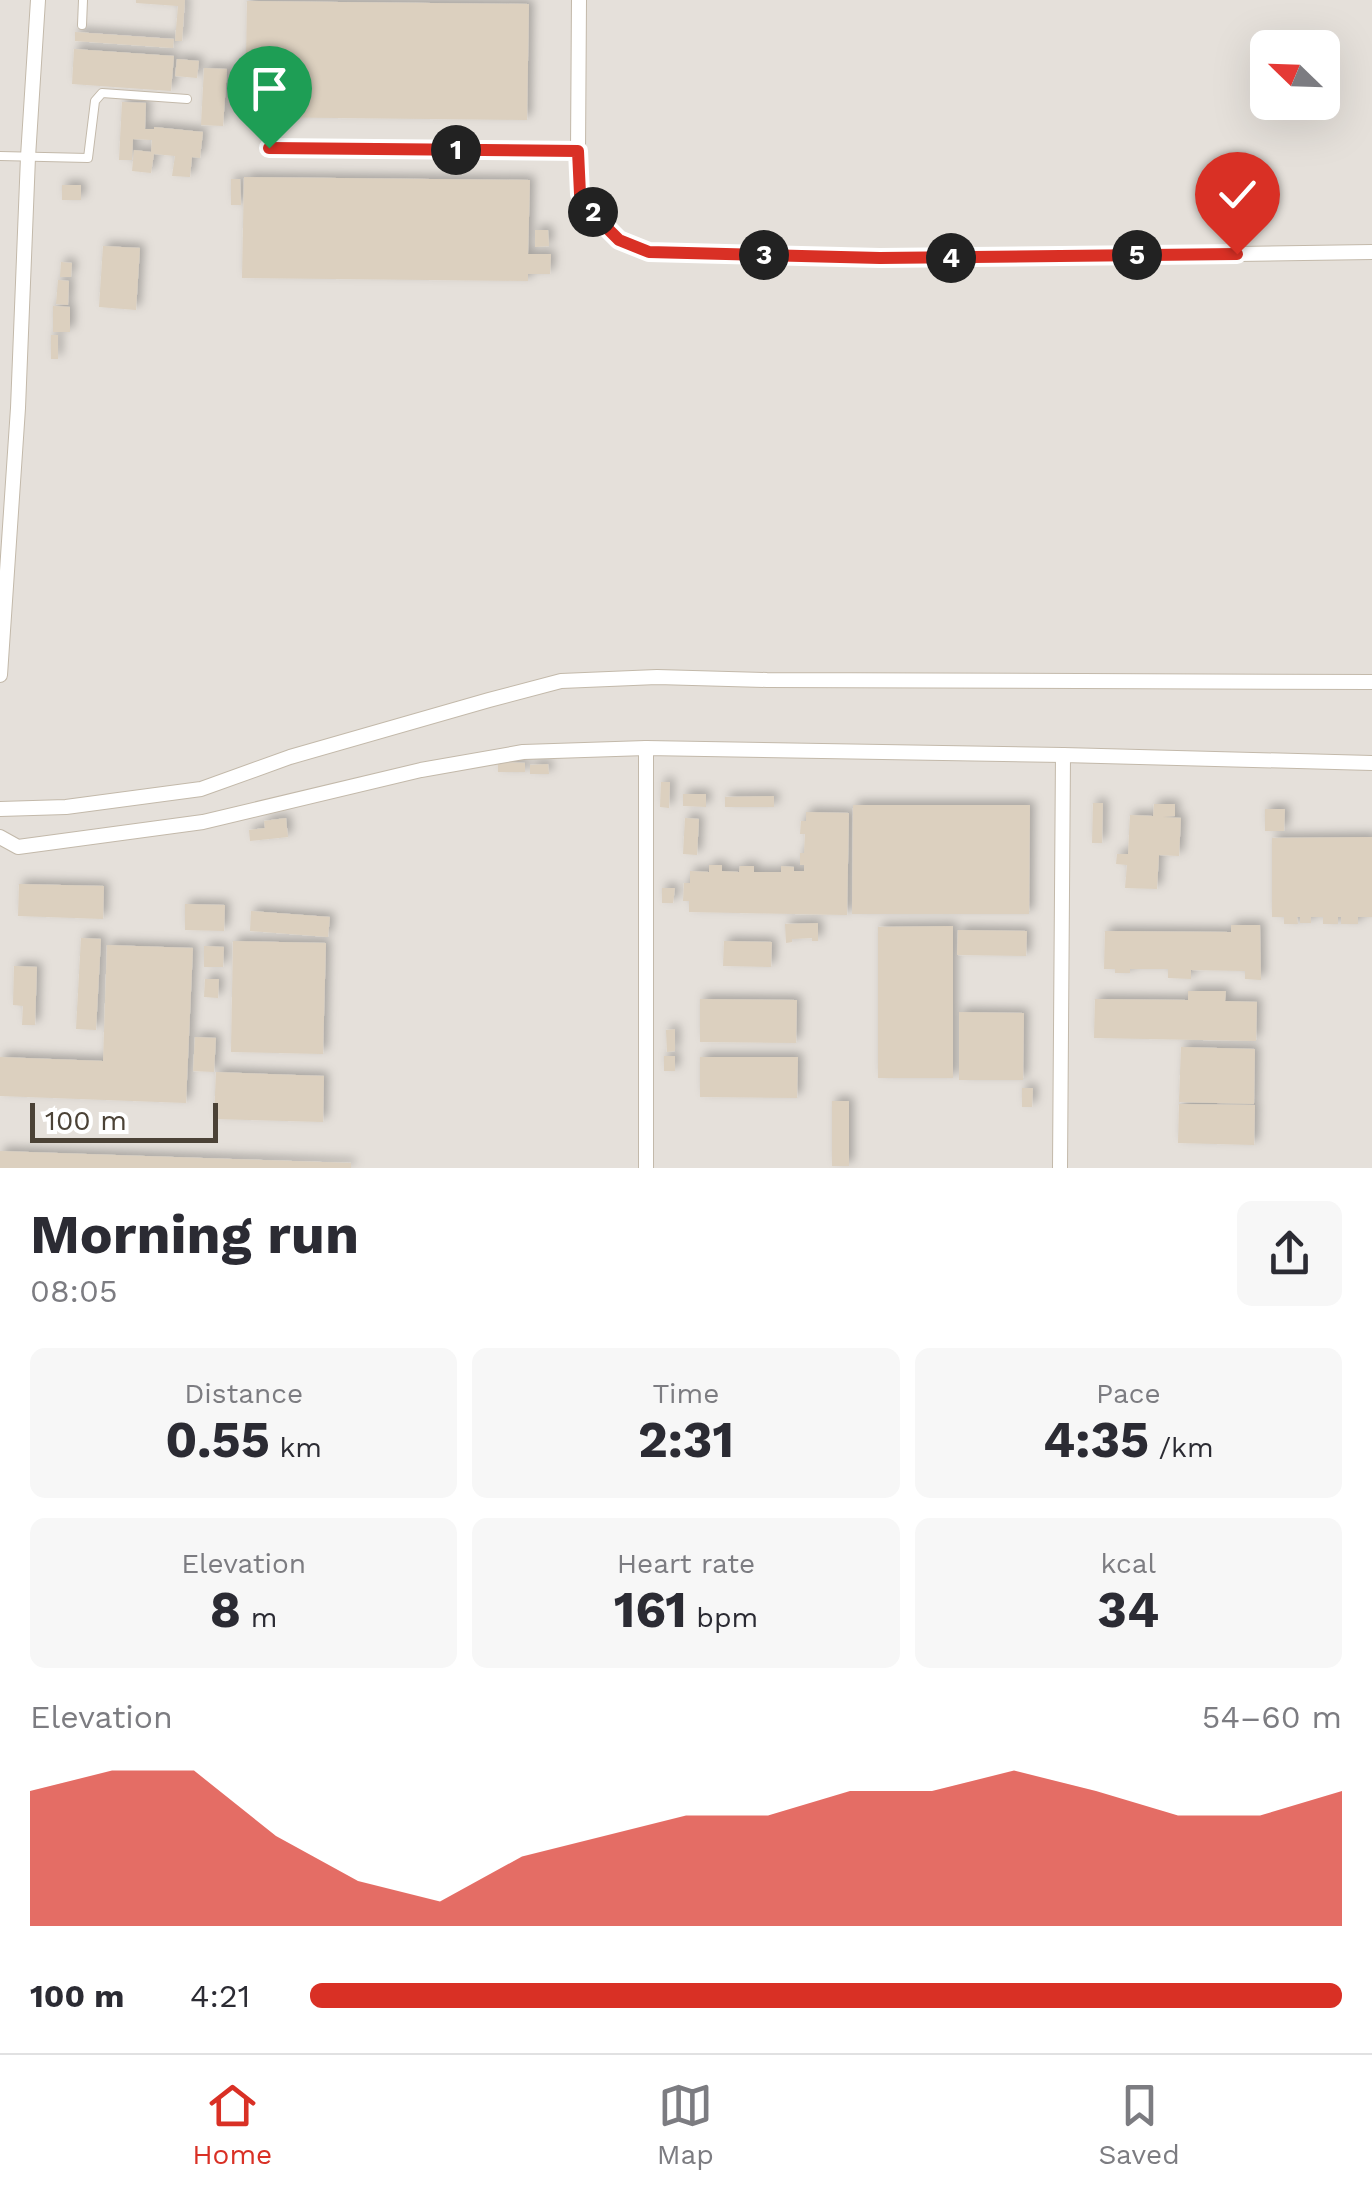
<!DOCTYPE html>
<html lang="en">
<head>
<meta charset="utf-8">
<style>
  :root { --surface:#fff; --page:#f7f7f7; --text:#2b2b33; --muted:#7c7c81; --line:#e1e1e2; --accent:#d93025 }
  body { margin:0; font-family:"Work Sans",sans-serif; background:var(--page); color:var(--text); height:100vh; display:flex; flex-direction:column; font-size:38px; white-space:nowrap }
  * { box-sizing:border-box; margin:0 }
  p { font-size:32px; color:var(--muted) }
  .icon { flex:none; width:55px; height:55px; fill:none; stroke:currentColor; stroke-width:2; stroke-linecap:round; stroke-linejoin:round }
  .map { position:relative; height:1168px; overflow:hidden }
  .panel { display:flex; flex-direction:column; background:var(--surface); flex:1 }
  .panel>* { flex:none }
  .needle { width:65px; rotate:293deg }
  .buttons { position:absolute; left:1250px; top:30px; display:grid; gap:20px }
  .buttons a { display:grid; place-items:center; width:90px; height:90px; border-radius:15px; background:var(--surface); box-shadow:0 10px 40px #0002; font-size:50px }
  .scale { position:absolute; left:30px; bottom:25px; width:188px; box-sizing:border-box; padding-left:10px; border:5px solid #4b4236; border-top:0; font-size:28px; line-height:35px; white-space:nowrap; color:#4b4236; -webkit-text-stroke:8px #fff; paint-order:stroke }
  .pin { position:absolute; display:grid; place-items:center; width:85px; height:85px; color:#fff; margin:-102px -42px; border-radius:50% 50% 50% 0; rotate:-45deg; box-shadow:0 0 10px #0007 }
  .pin .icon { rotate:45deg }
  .km { position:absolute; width:50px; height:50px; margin:-25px; border-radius:50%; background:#222; color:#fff; font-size:28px; line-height:50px; text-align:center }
  .round { display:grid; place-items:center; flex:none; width:105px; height:105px; border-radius:15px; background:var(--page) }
  .headline { display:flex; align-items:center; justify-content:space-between; height:170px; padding:0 30px }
  h1 { font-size:55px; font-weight:700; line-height:75px }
  .figures { display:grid; grid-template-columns:repeat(3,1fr); gap:15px; height:170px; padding:10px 30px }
  .figures div { display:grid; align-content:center; border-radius:15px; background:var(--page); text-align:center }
  .figures b { font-size:50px; font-weight:700 }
  .figures small { font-size:28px; font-weight:400 }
  .figures p { font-size:28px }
  .chart { height:280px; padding:20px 30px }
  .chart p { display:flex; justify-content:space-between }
  .chart svg { width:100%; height:180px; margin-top:10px; fill:var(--accent); opacity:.7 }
  ul { padding:0 30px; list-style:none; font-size:32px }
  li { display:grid; grid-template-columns:160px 120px 1fr; align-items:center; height:75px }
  li i { height:25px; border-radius:12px; background:var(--accent) }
  .dock { display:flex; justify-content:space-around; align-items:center; height:140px; border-top:2px solid var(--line); background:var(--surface); font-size:28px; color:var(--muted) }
  .dock a { display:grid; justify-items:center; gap:5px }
  .dock .current { color:var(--accent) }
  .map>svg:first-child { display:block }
</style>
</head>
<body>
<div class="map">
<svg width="1372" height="1168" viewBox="0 0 1372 1168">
  <defs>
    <filter id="shadow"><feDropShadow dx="4.5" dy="-4.5" stdDeviation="5" flood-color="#0004"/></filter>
  </defs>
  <rect width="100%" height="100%" fill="#f6f1e9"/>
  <path fill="#e5e0da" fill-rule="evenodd" d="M0,0H1372V1168H0ZM1268,48H1322V102H1268Z"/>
  <g fill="#dcd0bf" filter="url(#shadow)">
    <path d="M136,0H185L182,41H175L178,6L136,3Z"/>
    <path d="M247,1L529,4L527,120L245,117Z"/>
    <path d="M75,32L174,39L173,48L75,41Z"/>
    <path d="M74,49L174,56L171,91L72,84Z"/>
    <path d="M177,59L199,61L197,78L175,76Z"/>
    <path d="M204,68L227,69L223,126L201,125Z"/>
    <path d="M122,102L146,103L145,129H154V127L203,132L200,158L192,157L190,177L172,176L175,156L154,154L151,173L132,171L134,150L151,152L152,140L133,139L132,160H119Z"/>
    <path d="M244,177L530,180L528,254H551L550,274H528V281L242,278Z"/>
    <path d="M231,179H240L241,205H231Z"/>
    <rect x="62" y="185" width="19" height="15"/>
    <path d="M535,230H548L549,246L535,247Z"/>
    <path d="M103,246L140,248L136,310L99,307Z"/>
    <path d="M61,262L72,263L71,277H60Z"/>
    <path d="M58,280L69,281L68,305L56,304Z"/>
    <path d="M53,306L70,307V332H53Z"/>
    <rect x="51" y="335" width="7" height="24"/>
    <path d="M498,762L525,763V772H498Z"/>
    <path d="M548,764L549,774H530V765Z"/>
    <path d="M661,782H670L669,808L660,807Z"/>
    <path d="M683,794H706V807L683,806Z"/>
    <path d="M774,796V807H725V797Z"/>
    <path d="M1093,803H1103L1102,843H1092Z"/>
    <path d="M1154,804H1175V816L1163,817L1181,818L1179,856L1159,855L1157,889L1125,888L1127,865L1116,864L1117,854H1128L1130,815L1153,816Z"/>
    <path d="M853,805H1030L1029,914H852Z"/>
    <path d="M1265,809H1285L1284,831H1265Z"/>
    <path d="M806,812L849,813L847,915L689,912V901H683L684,883H690V871L709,872V865H722V871L739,872L740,866H754V872H781V866L794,867V871H804V865H800V853H804L805,834H800L801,821H806Z"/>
    <path d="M286,818L288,837L250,841L249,830L265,828L264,821Z"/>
    <path d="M685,818L699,819L697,855L683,854Z"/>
    <path d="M1372,837V917H1358V924H1341V917H1338V924H1323V917H1311V923H1300V917H1297L1298,924H1284V917H1272V838Z"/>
    <path d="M19,884L104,886L103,919L18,916Z"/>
    <path d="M662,888H675L673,903H662Z"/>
    <path d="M185,904L225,905L224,931L185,930Z"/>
    <path d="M251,911L330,917L328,937L250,931Z"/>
    <path d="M818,923V941H812V938L792,939V942L786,943L785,924Z"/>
    <path d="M1231,925H1260L1261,980L1245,979V971L1191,970V979L1168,978V969H1130V973H1115V969H1104L1105,931L1231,932Z"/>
    <path d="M953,926V1078H878V927Z"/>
    <path d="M958,930L1027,931L1026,956L957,955Z"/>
    <path d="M81,938L101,939L96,1030L76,1029Z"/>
    <path d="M233,941L326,943L323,1054L231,1052Z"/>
    <path d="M724,941L772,942L771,967L723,966Z"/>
    <path d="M107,945L193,948L186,1103L0,1096V1057L103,1061Z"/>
    <path d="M204,946L224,947L223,967H204Z"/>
    <path d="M14,966L37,967L35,1025H22L23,1006L13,1005Z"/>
    <path d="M205,979H219L218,998L204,997Z"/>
    <path d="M1188,991H1226L1225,1001L1257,1002L1256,1041L1094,1038L1095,999L1188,1000Z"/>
    <path d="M700,999L797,1000L796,1043L700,1042Z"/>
    <path d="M959,1012L1024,1013L1023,1080H959Z"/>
    <path d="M675,1029V1051L667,1052L666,1030Z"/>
    <path d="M195,1037L216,1038L214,1072L193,1071Z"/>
    <path d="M1181,1047L1255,1049L1254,1104L1179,1102Z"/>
    <rect x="664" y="1056" width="11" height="15"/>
    <path d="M700,1057H798L797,1098L700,1097Z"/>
    <path d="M216,1072L324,1076L323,1122L214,1119Z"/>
    <path d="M1022,1088H1033L1032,1107H1022Z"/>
    <rect x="832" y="1101" width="17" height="65"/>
    <path d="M1179,1104L1255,1105L1254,1145L1178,1143Z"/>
    <path d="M0,1151L351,1163V1168H0Z"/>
  </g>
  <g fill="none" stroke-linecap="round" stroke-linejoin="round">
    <g stroke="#c3b9aa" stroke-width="10">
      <g id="lane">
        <path d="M82,25L83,0"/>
        <path d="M269,148L578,151"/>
        <path d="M0,156L88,158L95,101L102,93L187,99"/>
      </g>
    </g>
    <g stroke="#c3b9aa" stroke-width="16">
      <g id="street">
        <path d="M579,0L578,151L581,194L597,218L619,240L649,252L967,258L1372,252"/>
        <path d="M0,675L18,408L28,157L38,0"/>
        <path d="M646,748V1168"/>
        <path d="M0,809L66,807L201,789L290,757L489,700L561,681L657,677L767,680L1372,682"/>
        <path d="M0,837L18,847L203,822L421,770L523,752L646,748L1063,755"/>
        <path d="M1060,1168L1063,755L1372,763"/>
      </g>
    </g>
    <use href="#lane" stroke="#fff" stroke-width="8"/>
    <use href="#street" stroke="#fff" stroke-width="14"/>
  </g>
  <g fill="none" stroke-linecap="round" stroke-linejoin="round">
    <g stroke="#fff" stroke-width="20">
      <path id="route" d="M269,148L578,151L580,194L597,218L619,240L649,252L880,258L1237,254"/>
    </g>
    <use href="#route" stroke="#d93025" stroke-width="12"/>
  </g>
</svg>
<div class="buttons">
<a><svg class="needle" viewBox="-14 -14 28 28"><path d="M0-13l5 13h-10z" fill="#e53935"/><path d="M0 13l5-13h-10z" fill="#7c7c81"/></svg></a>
</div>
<div class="scale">100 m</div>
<div class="pin" style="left:269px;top:148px;background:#1e9e55"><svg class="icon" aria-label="arrive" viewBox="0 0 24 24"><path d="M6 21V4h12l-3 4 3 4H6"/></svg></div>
<div class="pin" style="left:1237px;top:254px;background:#d93025"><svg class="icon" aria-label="check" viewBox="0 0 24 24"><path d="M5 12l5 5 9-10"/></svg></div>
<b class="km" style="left:456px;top:150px">1</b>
<b class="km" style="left:593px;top:212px">2</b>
<b class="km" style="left:764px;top:255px">3</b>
<b class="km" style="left:951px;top:258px">4</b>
<b class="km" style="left:1137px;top:255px">5</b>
</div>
<section class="panel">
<div class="headline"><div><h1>Morning run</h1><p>08:05</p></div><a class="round"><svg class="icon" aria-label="share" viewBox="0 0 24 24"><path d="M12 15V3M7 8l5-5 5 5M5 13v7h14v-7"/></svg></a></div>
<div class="figures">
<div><p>Distance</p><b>0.55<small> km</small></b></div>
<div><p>Time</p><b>2:31</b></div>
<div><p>Pace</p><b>4:35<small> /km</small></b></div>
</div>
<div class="figures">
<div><p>Elevation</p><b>8<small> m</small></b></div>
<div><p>Heart rate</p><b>161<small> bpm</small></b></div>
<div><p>kcal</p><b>34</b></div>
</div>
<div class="chart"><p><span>Elevation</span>54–60 m</p>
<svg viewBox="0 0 160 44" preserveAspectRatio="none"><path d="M0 44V11L10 6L20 6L30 22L40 33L50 38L60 27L70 22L80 17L90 17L100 11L110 11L120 6L130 11L140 17L150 17L160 11V44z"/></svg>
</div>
<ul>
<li><b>100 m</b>4:21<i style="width:100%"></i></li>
</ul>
</section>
<nav class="dock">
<a class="current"><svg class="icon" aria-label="home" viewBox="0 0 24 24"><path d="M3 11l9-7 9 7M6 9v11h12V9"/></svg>Home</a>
<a><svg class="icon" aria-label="map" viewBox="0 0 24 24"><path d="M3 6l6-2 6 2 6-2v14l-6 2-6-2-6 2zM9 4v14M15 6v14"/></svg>Map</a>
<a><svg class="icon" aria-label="saved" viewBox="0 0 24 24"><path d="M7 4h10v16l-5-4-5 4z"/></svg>Saved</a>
</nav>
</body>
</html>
